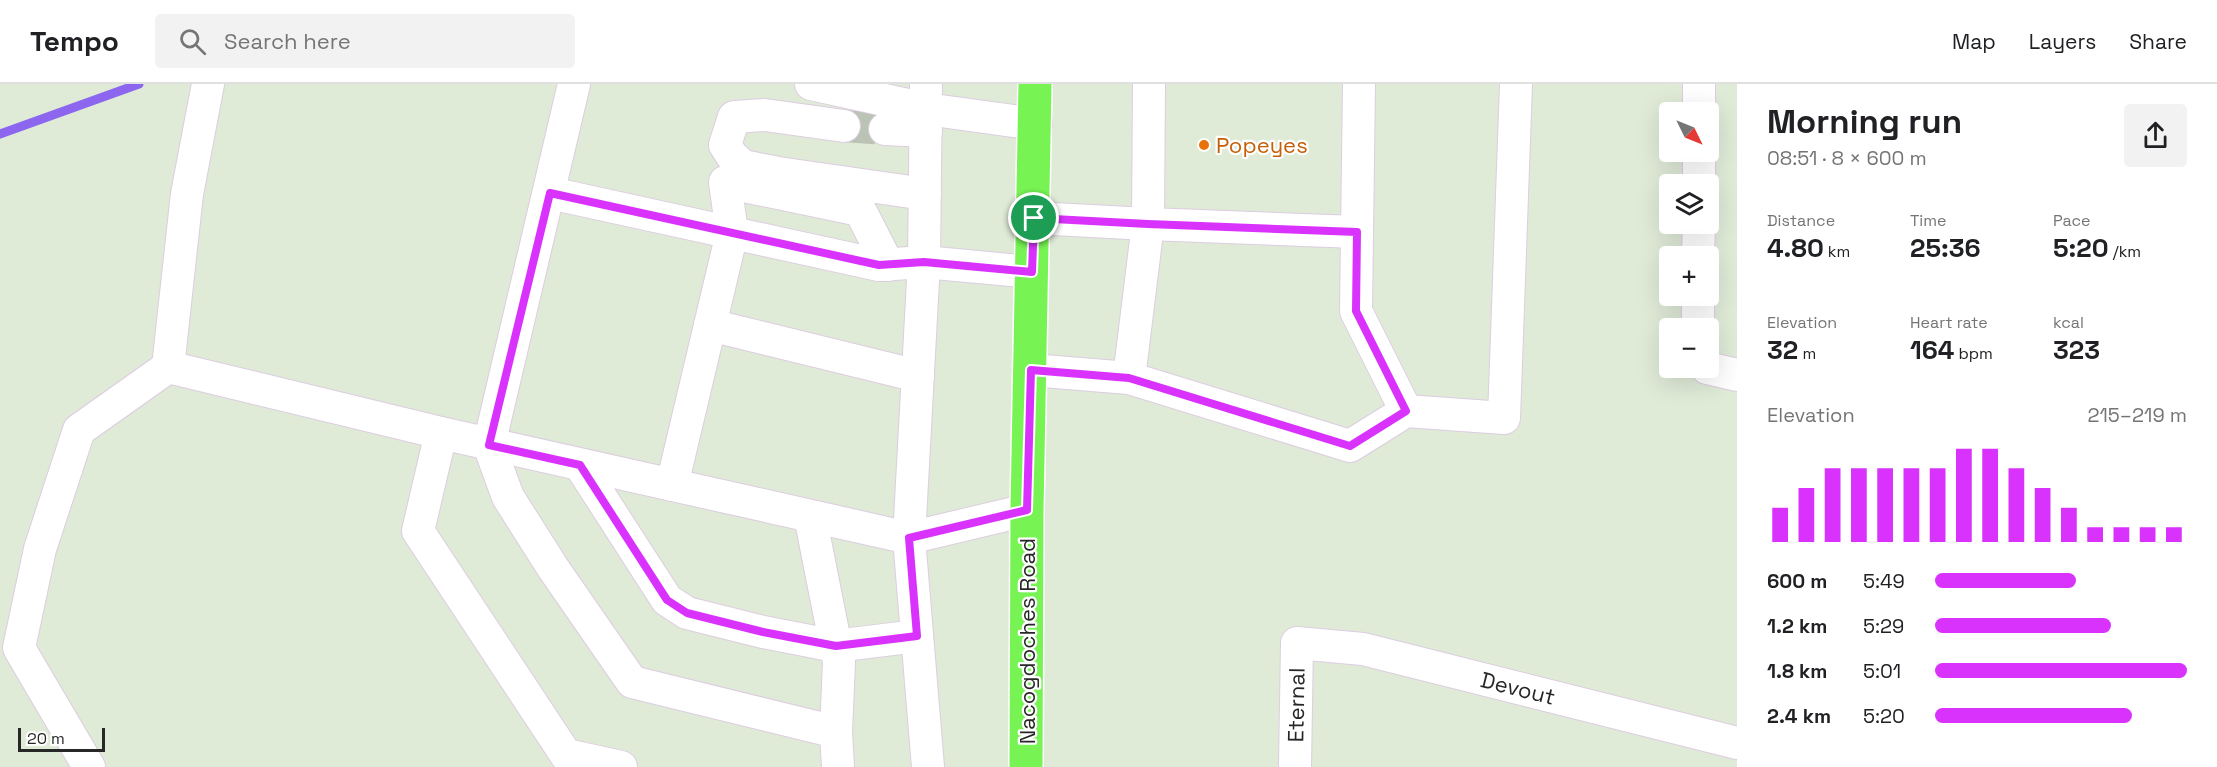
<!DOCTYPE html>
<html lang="en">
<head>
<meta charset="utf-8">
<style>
  :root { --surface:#fff; --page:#f2f2f2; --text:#202124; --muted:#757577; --line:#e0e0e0; --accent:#da32fd }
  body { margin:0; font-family:"Space Grotesk",sans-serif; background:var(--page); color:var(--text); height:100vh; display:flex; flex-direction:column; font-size:22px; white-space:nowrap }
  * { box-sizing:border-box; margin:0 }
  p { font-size:20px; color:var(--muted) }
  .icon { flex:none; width:33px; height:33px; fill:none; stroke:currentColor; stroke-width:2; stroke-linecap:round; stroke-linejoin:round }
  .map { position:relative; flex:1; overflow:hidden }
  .panel { display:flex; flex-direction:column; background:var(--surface); width:480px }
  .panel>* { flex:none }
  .needle { width:39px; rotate:133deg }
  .tools { position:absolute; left:1659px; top:18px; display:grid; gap:12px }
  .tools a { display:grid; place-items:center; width:60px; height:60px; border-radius:6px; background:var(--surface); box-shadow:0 6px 24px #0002; font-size:30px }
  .scale { position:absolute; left:18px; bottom:15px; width:87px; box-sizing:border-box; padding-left:6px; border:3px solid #272727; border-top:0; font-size:16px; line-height:21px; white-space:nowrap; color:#272727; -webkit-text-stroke:4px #fff; paint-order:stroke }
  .pin { position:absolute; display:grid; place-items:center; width:51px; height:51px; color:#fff; margin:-26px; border:3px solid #fff; border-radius:50%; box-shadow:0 2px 6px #0007 }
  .round { display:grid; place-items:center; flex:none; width:63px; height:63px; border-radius:6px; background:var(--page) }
  .overview { display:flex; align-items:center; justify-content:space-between; height:102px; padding:0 30px }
  h1 { font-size:33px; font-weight:800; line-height:45px }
  .figures { display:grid; grid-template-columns:repeat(3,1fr); gap:9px; height:102px; padding:6px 30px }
  .figures div { display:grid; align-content:center }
  .figures b { font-size:26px; font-weight:800 }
  .figures small { font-size:16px; font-weight:400 }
  .figures p { font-size:16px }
  .chart { height:168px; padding:12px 30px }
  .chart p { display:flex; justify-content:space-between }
  .chart svg { width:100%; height:108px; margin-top:6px; stroke:var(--accent); stroke-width:6 }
  ul { padding:0 30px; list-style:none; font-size:20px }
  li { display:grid; grid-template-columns:96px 72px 1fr; align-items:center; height:45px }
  li i { height:15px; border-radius:8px; background:var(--accent) }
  header { display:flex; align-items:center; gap:36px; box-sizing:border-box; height:84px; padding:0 30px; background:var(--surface); border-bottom:2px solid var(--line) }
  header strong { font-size:28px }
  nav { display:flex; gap:33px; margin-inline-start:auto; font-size:21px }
  .search { width:420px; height:54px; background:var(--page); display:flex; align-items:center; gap:15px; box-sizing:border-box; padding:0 21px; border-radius:6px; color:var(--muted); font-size:22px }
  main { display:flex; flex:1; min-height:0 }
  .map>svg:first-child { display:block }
</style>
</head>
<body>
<header>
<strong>Tempo</strong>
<div class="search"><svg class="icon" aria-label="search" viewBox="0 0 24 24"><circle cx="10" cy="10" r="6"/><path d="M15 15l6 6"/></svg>Search here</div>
<nav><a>Map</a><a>Layers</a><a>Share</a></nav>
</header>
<main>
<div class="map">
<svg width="1737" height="683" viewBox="0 0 1737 683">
  <rect width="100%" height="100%" fill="#dfead7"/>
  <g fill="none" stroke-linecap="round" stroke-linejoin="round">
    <path stroke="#8d66f0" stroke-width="9" d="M0,50L139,0"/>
    <path stroke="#bac3b4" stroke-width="32" stroke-dasharray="32 16" stroke-linecap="butt" d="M844,42L885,45"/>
    <g stroke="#ddcde1" stroke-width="34">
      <g id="minor">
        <path d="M574,0L489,361L508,413L553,484L632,598L836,648L838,683"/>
        <path d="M811,0L926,25L1036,40"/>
        <path d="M926,0L924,178L909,454L928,683"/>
        <path d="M1699,28V0"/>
        <path d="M844,42L765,31L734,33L725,61L732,72L743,82L778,89L925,110"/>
        <path d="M885,45L926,47"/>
        <path d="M1699,100V68"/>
        <path d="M550,109L879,181L924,178L1032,188"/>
        <path d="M1034,134L1148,140L1357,148"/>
        <path d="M1698,172L1699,140"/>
        <path d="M710,241L918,292"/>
        <path d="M1698,244V212"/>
        <path d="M168,283L441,349L418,447L566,671L621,683"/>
        <path d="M1707,284L1737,291"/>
        <path d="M1031,286L1129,294L1350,362L1406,327L1356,227L1359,0"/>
        <path d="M1129,294L1148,140L1149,0"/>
        <path d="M1406,327L1504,334L1516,0"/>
        <path d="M441,349L909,454L1027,426"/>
        <path d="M580,381L667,516L687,529L763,548L835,562L917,552"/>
        <path d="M672,401L732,149L725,98L860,126L888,181"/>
        <path d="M810,432L839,578L836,648"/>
        <path d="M89,683L19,564L40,465L79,346L168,283L187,110L208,0"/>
        <path d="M1295,683L1297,559L1363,565L1737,659"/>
      </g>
    </g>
    <g stroke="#fff" stroke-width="36">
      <path id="major" d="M1026,683L1027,426L1035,0"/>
    </g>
    <use href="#minor" stroke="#fff" stroke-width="32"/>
    <use href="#major" stroke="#77f354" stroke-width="33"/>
  </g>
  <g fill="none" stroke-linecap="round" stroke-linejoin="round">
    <g stroke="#fff" stroke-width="12">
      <path id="route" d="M550,109L879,181L924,178L1032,188L1034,134L1148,140L1357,148L1356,227L1406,327L1350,362L1129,294L1031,286L1027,426L909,454L917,552L836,562L763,548L687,529L667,516L580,381L489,361Z"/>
    </g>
    <use href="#route" stroke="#da32fd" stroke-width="8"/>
  </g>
  <circle fill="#e8710a" stroke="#fff" stroke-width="2" cx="1204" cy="61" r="6"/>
  <g text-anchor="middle" stroke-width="4.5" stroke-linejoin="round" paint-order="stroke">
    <g font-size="22" fill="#c56008" stroke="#fff" text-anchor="start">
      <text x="1216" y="69">Popeyes</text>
    </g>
    <g font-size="22" fill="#272727" stroke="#fff">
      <text transform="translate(1027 557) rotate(-90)" y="8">Nacogdoches Road</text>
      <text transform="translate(1518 604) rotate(14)" y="8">Devout</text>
      <text transform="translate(1296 621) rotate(-89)" y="8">Eternal</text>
    </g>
  </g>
</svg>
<div class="tools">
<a><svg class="needle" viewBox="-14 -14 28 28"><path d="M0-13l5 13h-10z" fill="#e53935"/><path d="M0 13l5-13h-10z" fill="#757577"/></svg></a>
<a><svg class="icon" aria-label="layers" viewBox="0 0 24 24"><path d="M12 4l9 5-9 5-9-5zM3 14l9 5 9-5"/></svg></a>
<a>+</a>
<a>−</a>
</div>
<div class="scale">20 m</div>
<div class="pin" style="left:1034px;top:134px;background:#1e9e55"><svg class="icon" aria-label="arrive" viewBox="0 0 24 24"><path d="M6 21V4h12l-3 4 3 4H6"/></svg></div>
</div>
<section class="panel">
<div class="overview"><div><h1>Morning run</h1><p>08:51 · 8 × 600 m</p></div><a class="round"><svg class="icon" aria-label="share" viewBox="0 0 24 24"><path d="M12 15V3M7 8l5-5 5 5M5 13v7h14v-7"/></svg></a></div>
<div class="figures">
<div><p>Distance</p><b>4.80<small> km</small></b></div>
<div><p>Time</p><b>25:36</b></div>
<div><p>Pace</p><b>5:20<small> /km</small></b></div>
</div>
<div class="figures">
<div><p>Elevation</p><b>32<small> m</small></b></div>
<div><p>Heart rate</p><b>164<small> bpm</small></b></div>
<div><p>kcal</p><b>323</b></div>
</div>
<div class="chart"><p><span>Elevation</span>215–219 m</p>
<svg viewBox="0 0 160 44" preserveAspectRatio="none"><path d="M5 44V30M15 44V22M25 44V14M35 44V14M45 44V14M55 44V14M65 44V14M75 44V6M85 44V6M95 44V14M105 44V22M115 44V30M125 44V38M135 44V38M145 44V38M155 44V38"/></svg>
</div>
<ul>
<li><b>600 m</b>5:49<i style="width:56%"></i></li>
<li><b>1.2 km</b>5:29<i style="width:70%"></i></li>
<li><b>1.8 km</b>5:01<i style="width:100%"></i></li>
<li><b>2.4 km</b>5:20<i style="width:78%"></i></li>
</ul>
</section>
</main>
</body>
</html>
